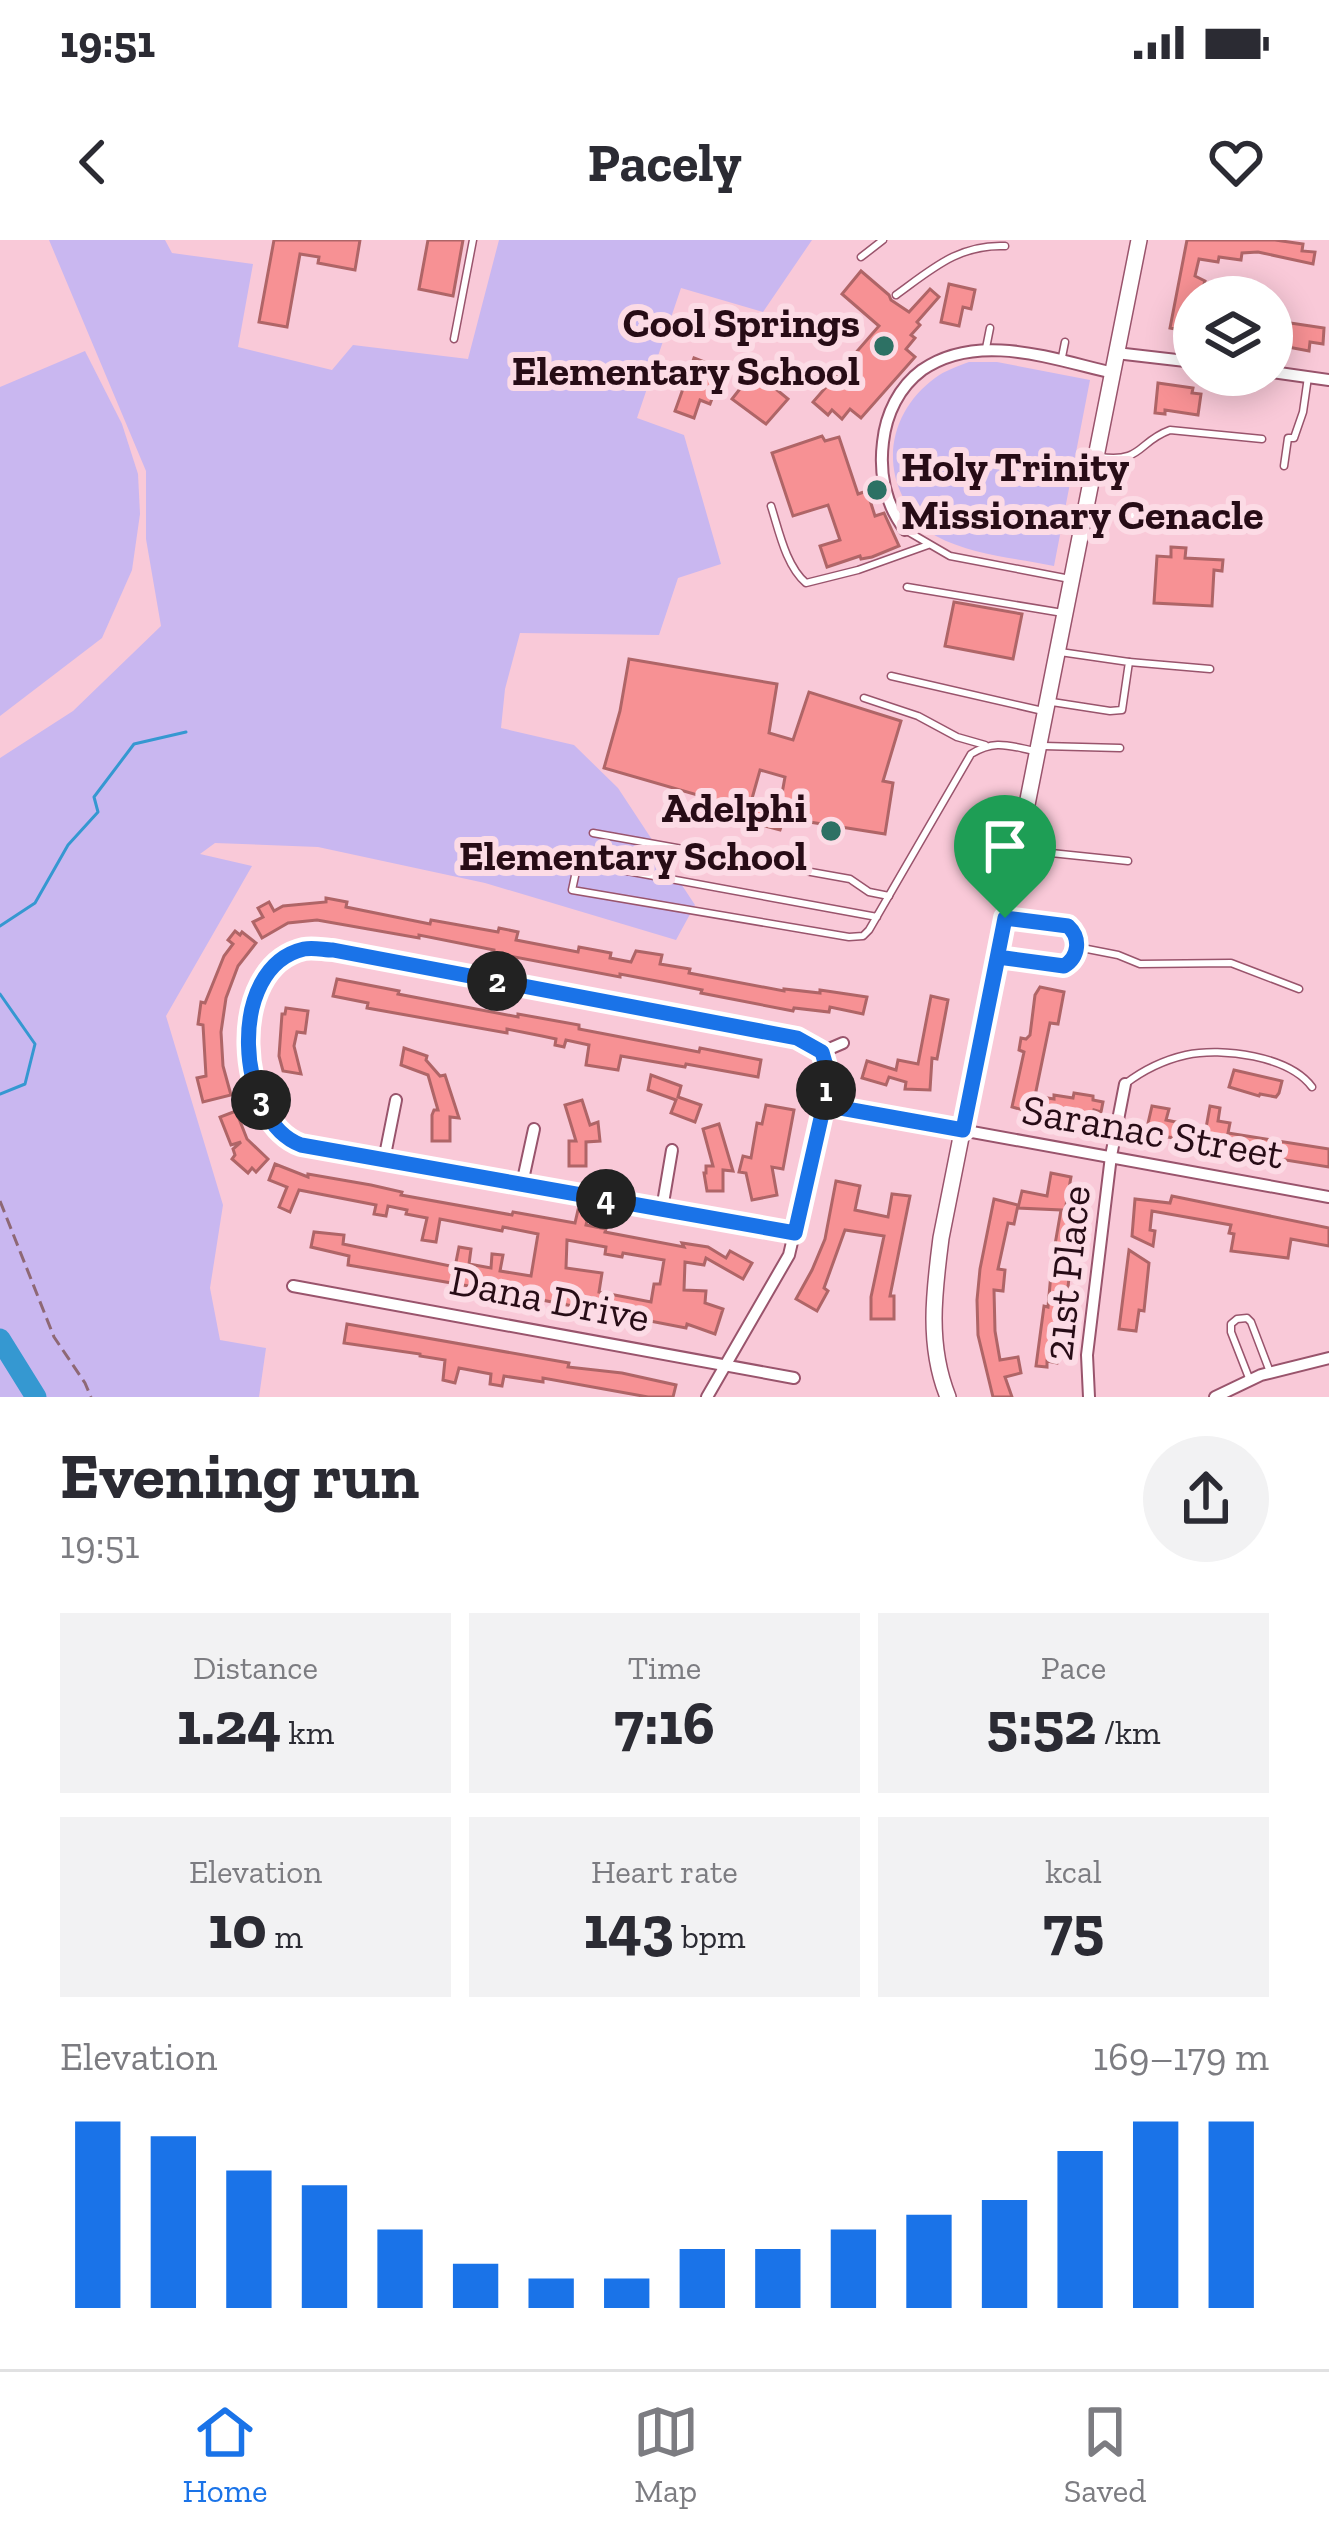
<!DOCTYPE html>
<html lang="en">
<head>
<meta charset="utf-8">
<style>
  :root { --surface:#fff; --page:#f2f2f3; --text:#2b2b33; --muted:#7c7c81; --line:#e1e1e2; --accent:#1a73e8 }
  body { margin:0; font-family:"Zilla Slab",serif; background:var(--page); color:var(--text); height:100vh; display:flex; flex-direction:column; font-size:45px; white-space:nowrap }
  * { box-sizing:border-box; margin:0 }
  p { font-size:39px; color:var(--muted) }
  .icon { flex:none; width:66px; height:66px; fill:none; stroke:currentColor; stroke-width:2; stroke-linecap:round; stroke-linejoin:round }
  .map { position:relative; height:1157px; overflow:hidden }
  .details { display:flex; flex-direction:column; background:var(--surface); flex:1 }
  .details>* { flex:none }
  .controls { position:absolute; left:1173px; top:36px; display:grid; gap:24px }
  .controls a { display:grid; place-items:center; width:120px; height:120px; border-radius:50%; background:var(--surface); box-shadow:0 6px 30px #0003; font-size:60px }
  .pin { position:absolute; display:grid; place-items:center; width:102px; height:102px; color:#fff; margin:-123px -51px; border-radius:50% 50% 50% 0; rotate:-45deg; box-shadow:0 0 12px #0007 }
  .pin .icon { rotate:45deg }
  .km { position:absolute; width:60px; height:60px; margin:-30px; border-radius:50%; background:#222; color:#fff; font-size:33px; line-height:60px; text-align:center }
  .round { display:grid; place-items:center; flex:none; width:126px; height:126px; border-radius:63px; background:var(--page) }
  .summary { display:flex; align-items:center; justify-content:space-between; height:204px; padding:0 60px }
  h1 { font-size:66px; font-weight:700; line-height:90px }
  .metrics { display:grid; grid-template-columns:repeat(3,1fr); gap:18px; height:204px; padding:12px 60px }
  .metrics div { display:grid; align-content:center; border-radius:0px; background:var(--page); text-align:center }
  .metrics b { font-size:60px; font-weight:700 }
  .metrics small { font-size:33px; font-weight:400 }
  .metrics p { font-size:33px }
  .chart { height:336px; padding:24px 60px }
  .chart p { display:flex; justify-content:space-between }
  .chart svg { width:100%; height:216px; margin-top:12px; stroke:var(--accent); stroke-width:6 }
  .status { display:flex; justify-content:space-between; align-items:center; height:84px; padding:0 60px; background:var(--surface); direction:ltr }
  .status svg { height:33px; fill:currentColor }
  header { display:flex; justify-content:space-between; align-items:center; height:156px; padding:0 60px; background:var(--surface); font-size:54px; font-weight:700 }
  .dock { display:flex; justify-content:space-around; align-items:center; height:168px; border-top:3px solid var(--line); background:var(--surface); font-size:33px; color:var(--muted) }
  .dock a { display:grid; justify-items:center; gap:6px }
  .dock .selected { color:var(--accent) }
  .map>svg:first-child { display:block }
</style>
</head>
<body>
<div class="status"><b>19:51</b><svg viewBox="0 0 49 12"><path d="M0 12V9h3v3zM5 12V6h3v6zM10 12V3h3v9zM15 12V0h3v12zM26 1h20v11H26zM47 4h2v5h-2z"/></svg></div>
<header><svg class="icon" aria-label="back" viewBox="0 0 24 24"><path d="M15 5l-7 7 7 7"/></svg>Pacely<svg class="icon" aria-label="heart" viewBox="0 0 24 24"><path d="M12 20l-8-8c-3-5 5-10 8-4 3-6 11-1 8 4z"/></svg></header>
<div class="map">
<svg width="1329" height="1157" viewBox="0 0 1329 1157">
  <rect width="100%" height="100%" fill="#f9c9d8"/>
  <g fill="#c9b7f0">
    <path d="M49,0H165L172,13L253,24L238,107L332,130L353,105L468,119L499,0H812L763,72L681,48L637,178L684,195L721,324L678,338L659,395L520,393L505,449L501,488L574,505L618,548L695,665L676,700L485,643L318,607L215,603L200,614L252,626L166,776L223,965L210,1048L220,1100L266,1108L259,1157H0V518L73,471L161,386L146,299V231Z"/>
    <path d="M85,111L122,184L138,234L140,274L132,330L102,398L0,476V147Z"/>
    <path d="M969,122H997L1090,140L1054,326C1015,318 971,315 936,296C919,287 908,270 901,253C882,211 898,165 935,138C944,131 958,126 969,122Z"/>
  </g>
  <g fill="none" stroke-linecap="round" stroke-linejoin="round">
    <g stroke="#3598d1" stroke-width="3">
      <path d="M0,686L35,663L68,605L98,572L94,557L134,504L186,492"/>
      <path d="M0,754L35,804L25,844L0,854"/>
    </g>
    <path stroke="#3598d1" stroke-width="21" d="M0,1099L36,1157"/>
  </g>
  <g fill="#f79194" stroke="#af6567" stroke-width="3" fill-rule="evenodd">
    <path d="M274,0H360L355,30L318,23L319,17L300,14L287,87L259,82Z"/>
    <path d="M428,0H463L453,56L419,49Z"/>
    <path d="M1187,0H1275L1303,4L1302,11L1315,12L1313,24L1258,12L1242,13L1241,20L1219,17L1218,22L1199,19L1195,36L1205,41L1200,57H1192L1188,82H1193L1191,92L1170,88Z"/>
    <path d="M861,31L889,55L891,60L909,72L930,49L939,57L917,82L920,85L911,95L915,98L906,109L915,117L861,178L850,169L842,179L832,170L828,175L813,162L879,86L842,54Z"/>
    <path d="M949,44L975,50L971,69L963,67L959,86L941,82Z"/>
    <path d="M1277,81L1324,88L1323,104L1310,102L1309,111L1272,104V83Z"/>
    <path d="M694,118L723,129L710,164L700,160L694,178L675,171Z"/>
    <path d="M754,131L788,159L766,184L732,159Z"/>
    <path d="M1158,143L1193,148L1192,153L1201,154L1198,175L1165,170V174L1155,173Z"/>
    <path d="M822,196L825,201L839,197L858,254L867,251L875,276L884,273L899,306L872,317L861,319L860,316L827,327L820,306L840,300L828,265L793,276L772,213Z"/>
    <path d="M1171,307L1186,308L1185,318L1223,320L1222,331L1214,330L1212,366L1154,363L1157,316L1171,317Z"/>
    <path d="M954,362L1022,374L1013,419L945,406Z"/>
    <path d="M629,419L777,444L769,493L793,500L809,452L901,481L883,541L893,543L885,594L784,578L780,590L712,572L715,560L604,528L620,471ZM760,530L785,537L779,570L751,562Z"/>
    <path d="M326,658L347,662L346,667L430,684L431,680L498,692L499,688L518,692L516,700L578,712L579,707L611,713L610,718L631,722L636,711L662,715L660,724L690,729L689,733L784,751V749L820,753V750L867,757L863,774L830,767L829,772L794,768L793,771L701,753L702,750L662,742L620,734V737L494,713V710L419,695V698L317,680L288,683L262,698L253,682L263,677L258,668L269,662L274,671L283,666L326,662Z"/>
    <path d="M235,691L240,695L242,692L256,703L238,726L226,758L221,792L223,826L231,855L203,862L197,838L206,836L203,785L198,784L201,762L205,763L224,716L233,704L228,700Z"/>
    <path d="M337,739L399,751L398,754L518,777V774L579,785V789L652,803L699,812L700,808L761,820L758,837L686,824L685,827L621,816L618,830L586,825L589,805L566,800L564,807L555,805L556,799L542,796L507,789V793L367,768L368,763L333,756Z"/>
    <path d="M1040,747L1064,752L1058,784L1050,783L1035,856L1054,859V855L1073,858L1074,853L1093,856V860L1103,862L1101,872L1094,870L1092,882L1042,875L1012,867L1024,812L1019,810L1021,798L1026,799L1030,795L1035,755Z"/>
    <path d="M931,756L948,760L937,819L932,818L930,850L905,849L906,842L889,837L886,845L862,838L867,821L896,830L898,820L918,824Z"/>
    <path d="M286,768L308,771L305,793L297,792L294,806L301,834L283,831L279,816L282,774H285Z"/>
    <path d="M404,808L427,816L426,820L440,836L445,835L459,878L450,877V901H432V875L434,870H438L428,835L401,825Z"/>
    <path d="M1234,830L1282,841L1279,853L1276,857L1260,854L1259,856L1229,847Z"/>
    <path d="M651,835L681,846L678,857L701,865L695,882L671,873L676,860L648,850Z"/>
    <path d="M582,860L590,885L598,882L600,901L586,902V926H569V901H576L565,865Z"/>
    <path d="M766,865L794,870L783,929L772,927L777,955L752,960L746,933L739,932L743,916L751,918L757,883L762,884Z"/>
    <path d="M1152,866L1169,869L1166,880L1206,888L1210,866L1220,868L1218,881L1230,883L1228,893L1329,909V927L1236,912L1146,892Z"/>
    <path d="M236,871L247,899L268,919L256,932L252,928L248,933L232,919L235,915L233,909L241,902L231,905L220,877Z"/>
    <path d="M719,884L733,931L723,930V951H707L704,933H706V926H713L703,889Z"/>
    <path d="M275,924L308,937V934L371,945L402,952L401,955L512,975L513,972L575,983L578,970L589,972L586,985L606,989L605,992L684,1007L682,1003L708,1007L726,1018L730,1011L752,1023L743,1039L706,1018L704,1025L685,1022L684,1050L706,1051L705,1063L723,1069L715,1094L687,1084L686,1088L516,1055L497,1052L496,1057L489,1056V1052L480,1048L348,1025L349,1016L311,1007L314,992L344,995L343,1004L455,1027L459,1007L471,1009L469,1024L491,1028L492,1014L503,1015L500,1031L531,1036L538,994L503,987L502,991L440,979L436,1002L422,1000L427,978L406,974L407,970L388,966L386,976L374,974L376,965L299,950L290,972L279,967L287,947L269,940ZM567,1000L606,1007L605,1014L622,1017L623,1013L664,1020L660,1044H654L651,1062L599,1052L602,1033L566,1028Z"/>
    <path d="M1051,933L1071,937L1065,971L1062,970L1078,972L1067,1037H1069L1067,1058L1059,1088L1056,1111L1059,1112L1057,1123L1047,1121V1127L1036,1126L1044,1066L1048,1067L1052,1022L1061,970L1018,968L1022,951L1047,956Z"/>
    <path d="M836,941L860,946L855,970L888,977L892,954L910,956L890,1056H894V1079H871V1057L884,996L845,990L824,1048L828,1051L817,1071L796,1059L812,1030L825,999Z"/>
    <path d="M1172,956L1329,988V1006L1291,999L1288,1018L1231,1011L1234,994L1229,993L1231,985L1152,971L1150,990L1155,991L1153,1006L1132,996L1135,959L1170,963Z"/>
    <path d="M994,959L1018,965L1014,984L1008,983L998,1029L1005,1030L1003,1051L994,1050L995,1091L1000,1120L1018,1117L1021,1133L1005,1137L1012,1157H993L978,1095L977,1060L980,1029Z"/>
    <path d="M1129,1010L1149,1023L1144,1071L1139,1070L1136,1091L1119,1089Z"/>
    <path d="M347,1084L569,1123L568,1127L622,1133L676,1145L673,1157H648L543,1138V1142L504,1136L502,1146L490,1144L491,1134L459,1128L455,1143L443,1140L445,1120L420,1116V1114L344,1103Z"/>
  </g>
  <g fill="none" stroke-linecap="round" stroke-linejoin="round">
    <g stroke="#99546c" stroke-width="9">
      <g id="lane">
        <path d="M861,17L883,0"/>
        <path d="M896,55C932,29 959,4 1005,6"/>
        <path d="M454,99L473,0"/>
        <path d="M986,108L990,88"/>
        <path d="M1062,117L1065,102"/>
        <path d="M1100,217C1143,223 1137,202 1170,190L1262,199"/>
        <path d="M1284,226L1288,198H1294L1303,172L1308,137"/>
        <path d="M771,266C779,291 786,326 806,343L858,330L928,305"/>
        <path d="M1090,271C1144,276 1197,285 1250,289"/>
        <path d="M907,291L950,316L1070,339"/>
        <path d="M907,347L1063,373"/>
        <path d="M1129,422L1210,429"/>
        <path d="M891,436L1043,471"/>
        <path d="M864,458L918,476L957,497L985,505"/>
        <path d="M1052,462L1110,471L1122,470L1129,422L1060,412"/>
        <path d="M1043,506L1120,508"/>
        <path d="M593,593L850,639L869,652L889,656"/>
        <path d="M1022,610L1128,621"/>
        <path d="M877,677L578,622L572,650L849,697L863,696L869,690L971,514C995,499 1009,506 1035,511"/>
        <path d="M1077,707L1118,715L1140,724L1231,723L1299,749"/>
        <path d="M1001,717L1064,726C1079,717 1081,698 1068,686L1007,678"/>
        <path d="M1125,844C1142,831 1164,820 1186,815C1222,807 1289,816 1312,847"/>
        <path d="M1249,1138L1231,1092V1084L1237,1079L1247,1078L1251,1082L1270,1132"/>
      </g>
    </g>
    <g stroke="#99546c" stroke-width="14">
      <g id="street">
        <path d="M1116,113L1194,122"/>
        <path d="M1272,132L1329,140"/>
        <path d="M905,290C886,265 879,234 883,202C886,174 899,147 922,130C978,91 1052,119 1113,133"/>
        <path d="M824,865L1329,957"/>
        <path d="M384,920L396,860"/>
        <path d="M522,944L534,889"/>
        <path d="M662,969L672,910"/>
        <path d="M795,993L301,905C235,882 222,719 314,709L797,798L822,812L843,803"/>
        <path d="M293,1046L794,1138"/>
        <path d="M707,1157L789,1015L824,865L826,826L822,812"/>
        <path d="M1089,1157L1087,1115L1111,916L1125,844"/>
        <path d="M1215,1157L1261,1135L1329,1118"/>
      </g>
    </g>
    <g stroke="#99546c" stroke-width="18">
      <path id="secondary" d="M948,1157C927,1105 934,1052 941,998L1139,0"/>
    </g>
    <path stroke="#8e6875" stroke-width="3" stroke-dasharray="12 6" stroke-linecap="butt" d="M0,961L54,1097L85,1143L91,1157"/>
    <use href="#lane" stroke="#fff" stroke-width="6"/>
    <use href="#street" stroke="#fff" stroke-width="10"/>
    <use href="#secondary" stroke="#fff" stroke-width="15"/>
  </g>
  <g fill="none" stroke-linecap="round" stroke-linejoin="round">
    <g stroke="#fff" stroke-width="24">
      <path id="route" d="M1005,678L963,890L824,865L826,826L822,812L797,798L333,710C324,710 314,707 304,709C225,727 236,881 301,905L795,993L824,865L963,890L998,717L1064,726C1079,717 1081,698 1068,686L1005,678"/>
    </g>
    <use href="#route" stroke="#1a73e8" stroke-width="15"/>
  </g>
  <g fill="#2d7164" stroke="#fcdbe5" stroke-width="4.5">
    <circle cx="884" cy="106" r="12"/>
    <circle cx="877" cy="250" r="12"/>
    <circle cx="831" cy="591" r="12"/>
  </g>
  <g text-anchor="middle" stroke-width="12" stroke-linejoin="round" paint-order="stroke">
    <g font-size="42" font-weight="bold" fill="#270c16" stroke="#fcdbe5" text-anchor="end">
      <text x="860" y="97">Cool Springs<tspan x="860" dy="48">Elementary School</tspan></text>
      <text x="901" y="241" text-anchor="start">Holy Trinity<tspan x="901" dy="48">Missionary Cenacle</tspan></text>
      <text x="807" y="582">Adelphi<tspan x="807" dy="48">Elementary School</tspan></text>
    </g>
    <g font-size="42" fill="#270c16" stroke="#fcdbe5">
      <text transform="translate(1153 891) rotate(10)" y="15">Saranac Street</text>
      <text transform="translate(1066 1033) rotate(-84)" y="15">21st Place</text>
      <text transform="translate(550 1058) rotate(11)" y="15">Dana Drive</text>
    </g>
  </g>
</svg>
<div class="controls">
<a><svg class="icon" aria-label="layers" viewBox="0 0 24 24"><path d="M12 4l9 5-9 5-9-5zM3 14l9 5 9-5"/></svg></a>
</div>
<div class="pin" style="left:1005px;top:678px;background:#1e9e55"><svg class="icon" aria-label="arrive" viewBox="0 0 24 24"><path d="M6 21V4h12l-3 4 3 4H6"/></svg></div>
<b class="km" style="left:826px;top:850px">1</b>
<b class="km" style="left:497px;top:741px">2</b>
<b class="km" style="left:261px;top:860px">3</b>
<b class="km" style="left:606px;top:959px">4</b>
</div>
<section class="details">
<div class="summary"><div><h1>Evening run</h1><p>19:51</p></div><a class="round"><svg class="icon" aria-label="share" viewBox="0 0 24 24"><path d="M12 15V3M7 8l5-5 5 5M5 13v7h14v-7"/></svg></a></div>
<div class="metrics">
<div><p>Distance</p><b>1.24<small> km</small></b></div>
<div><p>Time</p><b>7:16</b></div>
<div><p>Pace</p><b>5:52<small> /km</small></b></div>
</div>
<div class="metrics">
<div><p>Elevation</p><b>10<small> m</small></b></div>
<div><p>Heart rate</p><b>143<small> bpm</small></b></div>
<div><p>kcal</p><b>75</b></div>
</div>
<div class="chart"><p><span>Elevation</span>169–179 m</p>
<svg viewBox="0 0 160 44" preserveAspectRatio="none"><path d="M5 44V6M15 44V9M25 44V16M35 44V19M45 44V28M55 44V35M65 44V38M75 44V38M85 44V32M95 44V32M105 44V28M115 44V25M125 44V22M135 44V12M145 44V6M155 44V6"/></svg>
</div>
</section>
<nav class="dock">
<a class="selected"><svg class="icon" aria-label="home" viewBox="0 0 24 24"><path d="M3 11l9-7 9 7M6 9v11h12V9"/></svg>Home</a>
<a><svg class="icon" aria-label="map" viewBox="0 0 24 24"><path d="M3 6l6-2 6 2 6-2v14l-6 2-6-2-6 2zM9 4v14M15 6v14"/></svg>Map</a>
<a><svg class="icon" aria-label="saved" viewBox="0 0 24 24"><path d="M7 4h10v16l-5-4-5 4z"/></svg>Saved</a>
</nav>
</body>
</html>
